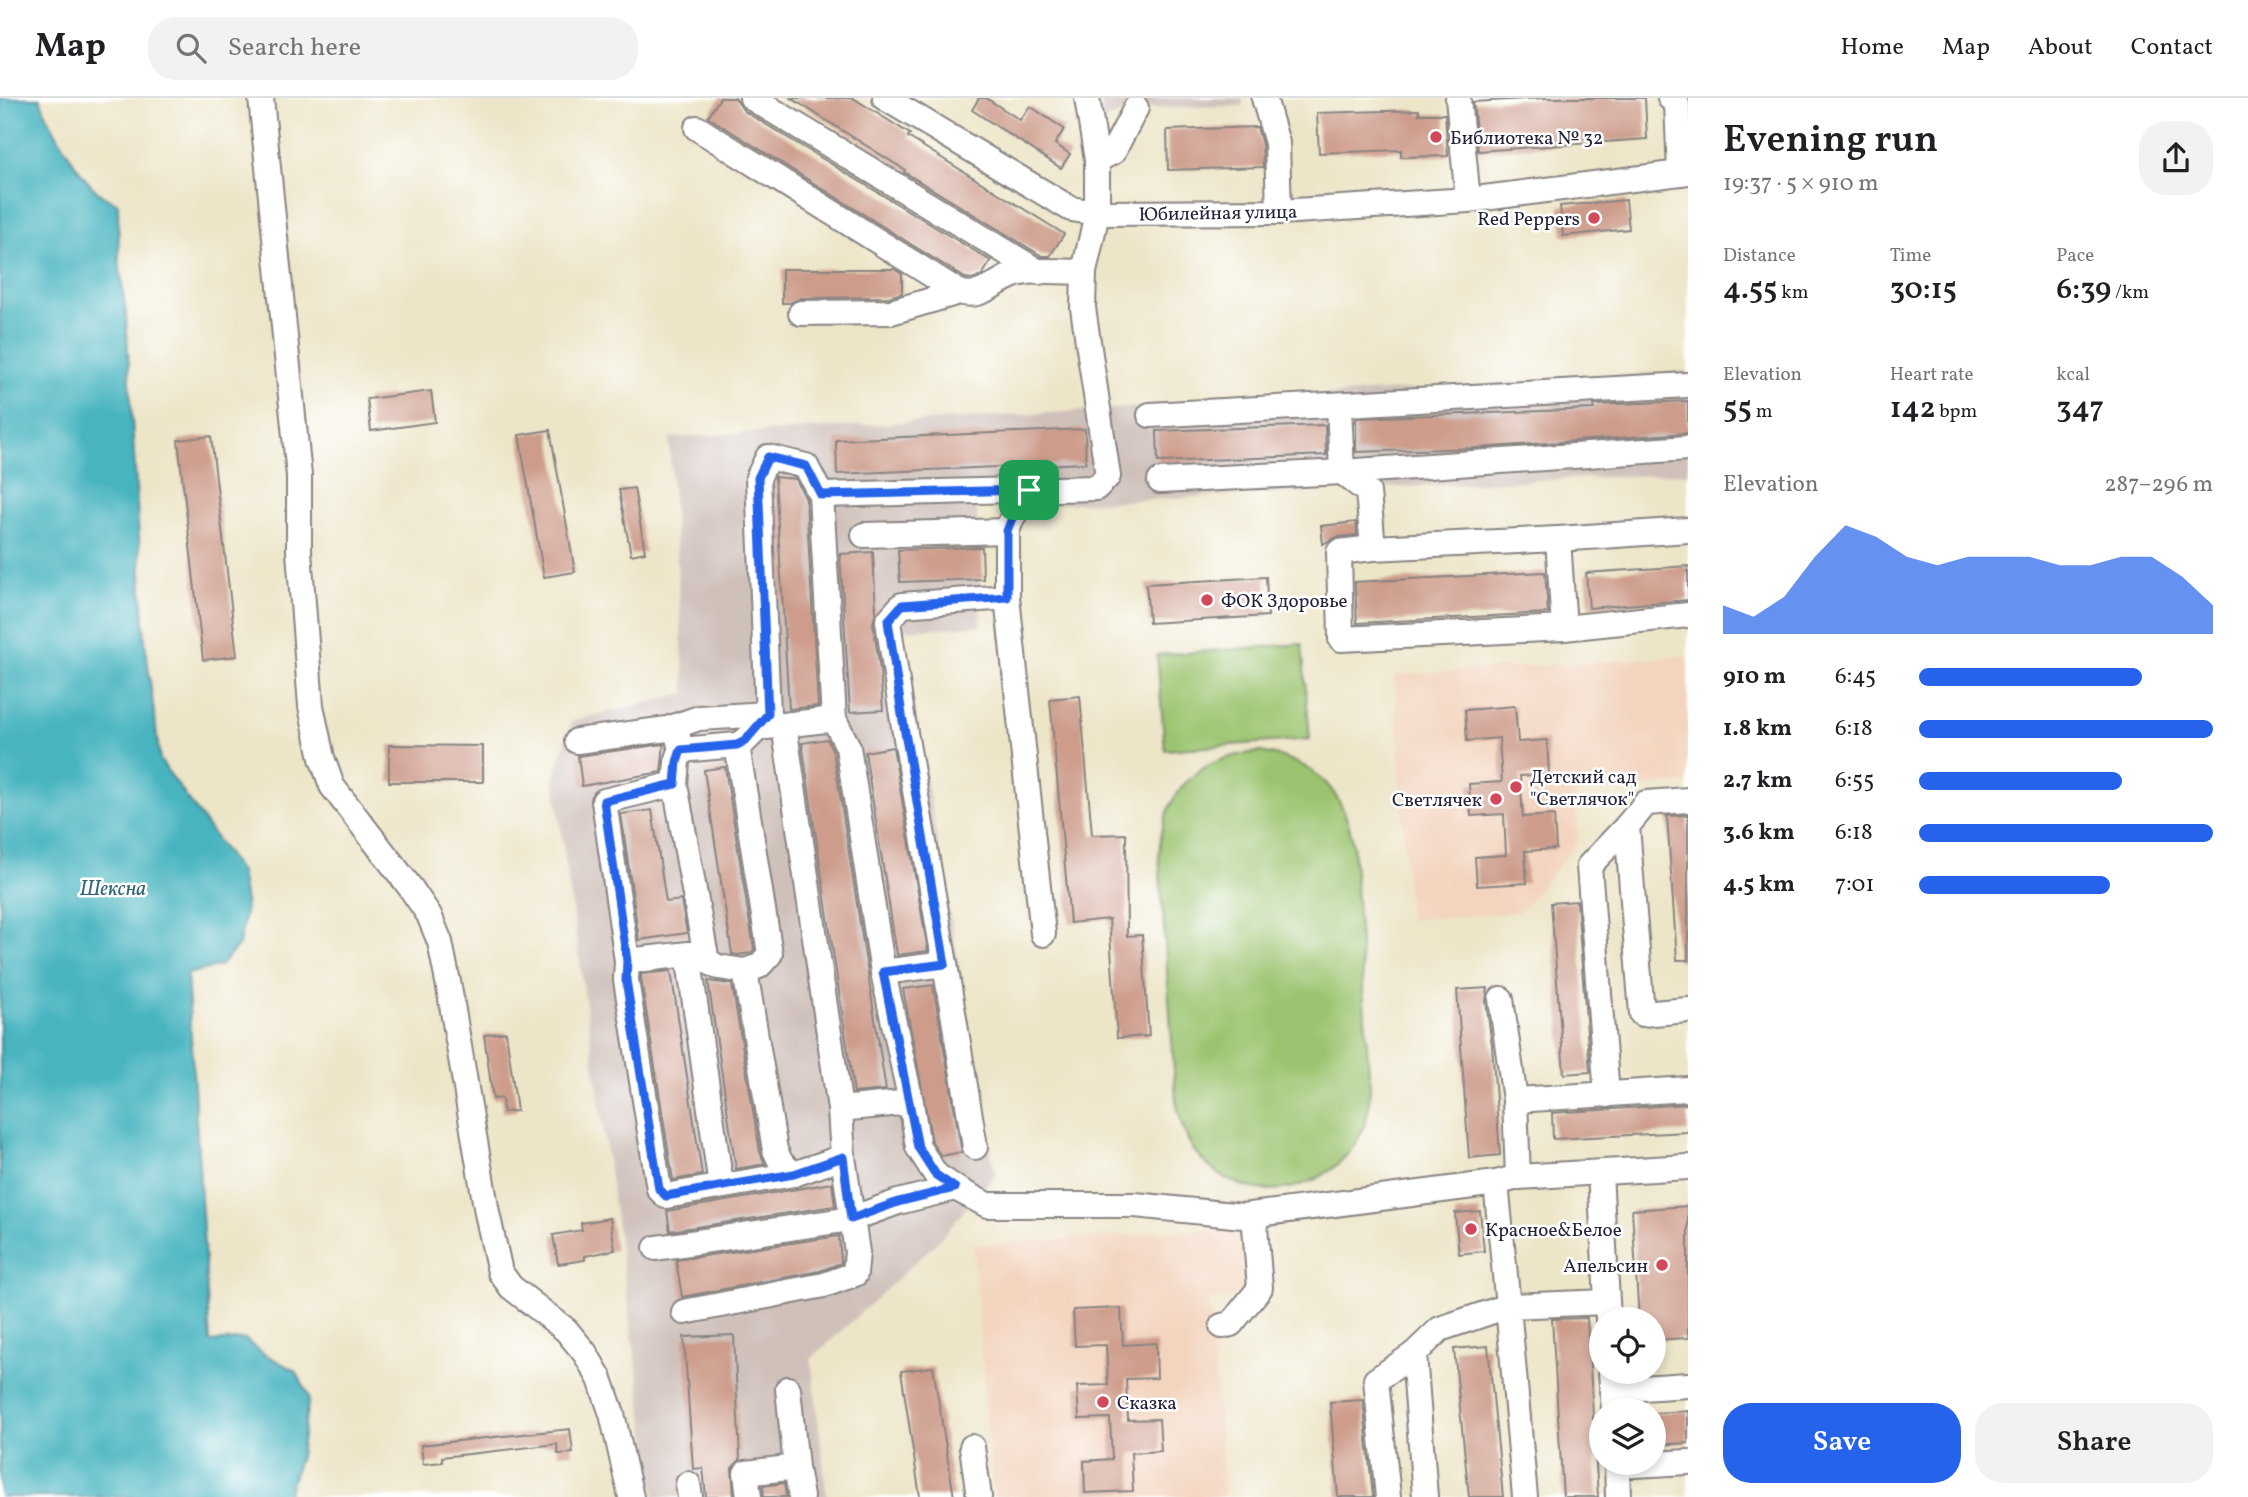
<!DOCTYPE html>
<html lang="en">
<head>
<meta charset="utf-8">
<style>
  :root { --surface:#fff; --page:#f2f2f2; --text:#202124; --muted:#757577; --line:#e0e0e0; --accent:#2563eb }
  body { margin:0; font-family:Vollkorn,serif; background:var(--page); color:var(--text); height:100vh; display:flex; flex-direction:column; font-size:26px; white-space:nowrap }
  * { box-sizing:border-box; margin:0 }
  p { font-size:23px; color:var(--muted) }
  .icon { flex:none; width:38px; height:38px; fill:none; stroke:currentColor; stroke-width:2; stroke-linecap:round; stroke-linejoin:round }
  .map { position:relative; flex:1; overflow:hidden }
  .side { display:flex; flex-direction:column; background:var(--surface); width:560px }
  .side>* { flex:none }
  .buttons { position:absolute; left:1589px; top:1209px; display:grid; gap:14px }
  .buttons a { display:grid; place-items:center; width:77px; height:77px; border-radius:50%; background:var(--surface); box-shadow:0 4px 10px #0003; font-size:35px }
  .pin { position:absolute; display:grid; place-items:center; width:60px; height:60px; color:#fff; margin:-30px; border-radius:14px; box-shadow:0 4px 10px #0006 }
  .round { display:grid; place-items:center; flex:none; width:74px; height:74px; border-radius:28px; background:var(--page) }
  .headline { display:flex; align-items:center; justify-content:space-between; height:119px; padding:0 35px }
  h1 { font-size:38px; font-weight:600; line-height:52px }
  .stats { display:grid; grid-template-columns:repeat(3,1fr); gap:10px; height:119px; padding:7px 35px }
  .stats div { display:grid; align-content:center }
  .stats b { font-size:30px; font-weight:600 }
  .stats small { font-size:19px; font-weight:400 }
  .stats p { font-size:19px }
  .chart { height:196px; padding:14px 35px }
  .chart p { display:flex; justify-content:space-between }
  .chart svg { width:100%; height:126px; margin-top:7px; fill:var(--accent); opacity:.7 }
  .action { display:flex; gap:14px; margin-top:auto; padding:14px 35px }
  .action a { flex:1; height:80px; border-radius:28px; background:var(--accent); color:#fff; font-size:28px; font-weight:600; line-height:80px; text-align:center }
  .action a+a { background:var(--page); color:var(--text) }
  ul { padding:0 35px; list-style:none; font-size:23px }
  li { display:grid; grid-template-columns:112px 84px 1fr; align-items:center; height:52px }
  li i { height:18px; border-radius:9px; background:var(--accent) }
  header { display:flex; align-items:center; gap:42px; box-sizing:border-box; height:98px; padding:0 35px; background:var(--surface); border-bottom:2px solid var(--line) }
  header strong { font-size:33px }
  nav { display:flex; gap:38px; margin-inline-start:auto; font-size:24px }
  .search { width:490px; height:63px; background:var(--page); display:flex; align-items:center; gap:18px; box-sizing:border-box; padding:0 24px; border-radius:28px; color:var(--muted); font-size:26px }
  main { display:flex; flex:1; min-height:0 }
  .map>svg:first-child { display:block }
</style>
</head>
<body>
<header>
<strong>Map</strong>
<div class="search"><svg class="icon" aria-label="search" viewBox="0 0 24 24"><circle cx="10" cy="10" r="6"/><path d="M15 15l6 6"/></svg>Search here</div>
<nav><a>Home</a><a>Map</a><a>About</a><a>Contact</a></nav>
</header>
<main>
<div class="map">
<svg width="1688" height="1399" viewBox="0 0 1688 1399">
  <rect width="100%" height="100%" fill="#fff"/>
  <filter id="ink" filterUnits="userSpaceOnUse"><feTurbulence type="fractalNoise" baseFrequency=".0143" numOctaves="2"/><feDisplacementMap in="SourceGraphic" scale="14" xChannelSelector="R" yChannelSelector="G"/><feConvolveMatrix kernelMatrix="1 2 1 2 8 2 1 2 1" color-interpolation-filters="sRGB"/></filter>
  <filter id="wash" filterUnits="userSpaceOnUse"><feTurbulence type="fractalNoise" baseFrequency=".00686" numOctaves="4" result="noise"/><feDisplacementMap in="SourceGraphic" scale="28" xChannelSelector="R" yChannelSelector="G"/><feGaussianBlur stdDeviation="1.57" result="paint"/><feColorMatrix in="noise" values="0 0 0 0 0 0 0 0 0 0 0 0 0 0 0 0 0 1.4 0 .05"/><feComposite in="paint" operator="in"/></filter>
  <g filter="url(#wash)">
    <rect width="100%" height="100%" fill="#ede5c8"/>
    <g fill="#f3d4be">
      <path d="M1688,558V685L1576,694L1578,743L1521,814L1409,822L1394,577Z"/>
      <path d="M1244,1129L1249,1177L1244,1196L1209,1203L1225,1395L1223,1399H993L973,1147Z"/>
    </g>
    <g fill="#cfc0ba">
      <path d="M1101,0H1243V8L1136,10L1103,22Z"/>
      <path d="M1688,273V375L977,410L981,528L901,532L995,1077L936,1145L811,1261L827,1399H655L554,681L572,623L685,595L669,340Z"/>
    </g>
    <g fill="#9cc46f" stroke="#5f7355" stroke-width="2">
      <path d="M1302,546L1310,641L1165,652L1157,557Z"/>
      <path d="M1261,654C1316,664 1343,691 1353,745L1370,990C1369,1006 1368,1022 1360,1037C1331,1095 1252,1111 1205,1065C1187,1048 1180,1025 1176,1002L1159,758C1162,693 1197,658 1261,654Z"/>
    </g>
    <path fill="#46b4c0" stroke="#346b7e" stroke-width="2" d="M0,0H40C48,24 82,85 103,98C108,101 113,103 118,106L119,161L126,217L145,543L160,662L240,774L246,809L239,847L220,868L187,876L210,1244L245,1241L264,1256L296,1273L309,1299L300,1358L287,1399H0Z"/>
    <g id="blocks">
      <g fill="#cd9c8b">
        <path d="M720,0H735L744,13L991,163L982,177L972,181L965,180L708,19Z"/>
        <path d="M791,0H853L910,36L908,39L1064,136L1050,158H1042L904,74L905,72Z"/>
        <path d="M979,0H986L1020,22L1030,8L1064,31L1055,46L1070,56L1061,70L972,12Z"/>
        <path d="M1545,0H1645L1647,41L1478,53L1473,4Z"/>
        <path d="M1419,12V16H1445L1448,58L1401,59V52L1319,55L1317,15Z"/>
        <path d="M1257,29L1262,47L1263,69L1168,72L1167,32Z"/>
        <path d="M1626,102L1629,131L1563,138L1560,108Z"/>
        <path d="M782,171H894L902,176V195L889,199L801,200L790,205H782Z"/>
        <path d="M431,293L435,324L371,333L367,301Z"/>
        <path d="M1688,303V335L1476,350L1356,354V320L1594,311V307Z"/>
        <path d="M1325,327L1326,357L1158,364L1157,333Z"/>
        <path d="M1085,331L1086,365L837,376L836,342Z"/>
        <path d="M550,332L575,474L544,479L519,337Z"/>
        <path d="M211,338L237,558L203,562L178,342Z"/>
        <path d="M775,379L796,381L806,401L818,608L789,611Z"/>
        <path d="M634,390L645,454L631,457L619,392Z"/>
        <path d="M1356,424L1357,437L1337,439L1323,446L1321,428Z"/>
        <path d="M982,449L983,481L900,484L898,452Z"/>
        <path d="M873,454L876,514L873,525L880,571L883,612L850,614L840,456Z"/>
        <path d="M1688,468V502L1589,510L1586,475Z"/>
        <path d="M1545,474L1548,515L1357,525L1355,484Z"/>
        <path d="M1266,479L1268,518L1149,525L1146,486Z"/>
        <path d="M1080,598L1092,737L1126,736L1127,838L1142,837L1149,938L1117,940L1109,821L1070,825L1050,601Z"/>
        <path d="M1515,608L1518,644L1547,642L1549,676L1520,678L1523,719L1554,717L1556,751L1525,753L1527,785L1477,788L1475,759L1506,757L1504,716L1471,718L1469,686L1502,684L1499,640L1467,643L1465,612Z"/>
        <path d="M827,641L833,653L836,671L886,992L854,995L802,645Z"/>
        <path d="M664,646L661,674L582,688L578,658Z"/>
        <path d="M389,647L483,648V684H389Z"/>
        <path d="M893,649L928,853L897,857L865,654Z"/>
        <path d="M725,669L754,851L751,855L738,857L732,856L704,672Z"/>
        <path d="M652,712L666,804L681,802L687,835L639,842L621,716Z"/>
        <path d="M1688,717V862H1677L1667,718Z"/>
        <path d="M1577,803L1590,974L1564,976L1551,805Z"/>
        <path d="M671,873L702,1077L673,1082L641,881V876Z"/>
        <path d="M708,883L732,886L760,1054L765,1066L736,1071Z"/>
        <path d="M933,887L962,1054L941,1058L932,1044L903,891Z"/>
        <path d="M1488,890L1486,903L1492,947L1500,1057L1469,1060L1457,892Z"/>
        <path d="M506,934L517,1013L503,1014L502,1000L493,1001L484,937Z"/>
        <path d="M1688,1006V1034L1553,1041L1552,1015Z"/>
        <path d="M832,1085L835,1108L670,1133L667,1113Z"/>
        <path d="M1688,1108V1240L1654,1242V1222H1639L1632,1112Z"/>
        <path d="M1480,1113L1484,1153L1459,1156L1455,1115Z"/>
        <path d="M610,1120L615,1152L585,1158V1162L558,1166L553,1137L582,1132L581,1125Z"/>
        <path d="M839,1138L841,1165L820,1173L682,1199L676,1162Z"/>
        <path d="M1121,1210L1123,1247L1156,1245L1157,1280L1126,1281L1128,1322L1159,1321L1161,1353L1131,1355L1133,1393L1085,1395L1084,1363L1112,1361L1110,1320L1079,1321L1077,1288L1108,1287L1106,1247L1075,1248L1073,1212Z"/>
        <path d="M1587,1220L1598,1399H1563L1552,1221Z"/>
        <path d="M734,1237L740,1362L732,1370L734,1399H706L703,1370L693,1371L684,1239Z"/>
        <path d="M1488,1248L1503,1399H1469L1454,1251Z"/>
        <path d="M933,1269L954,1399H920L901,1273Z"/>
        <path d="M1363,1302L1373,1399H1338L1330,1304Z"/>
        <path d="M1688,1313V1345L1654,1347V1315Z"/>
        <path d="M570,1331L573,1355L558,1356L557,1346L442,1359V1364L423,1366L421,1347Z"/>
        <path d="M784,1385L786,1399H764L763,1388Z"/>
      </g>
    </g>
  </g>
  <g filter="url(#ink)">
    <use href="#blocks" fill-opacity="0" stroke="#888482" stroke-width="2"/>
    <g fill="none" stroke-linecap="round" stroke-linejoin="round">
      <g stroke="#888482" stroke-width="28">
        <g id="minor">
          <path d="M261,0L299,378V454L311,608L322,660L332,688L410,789L429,817L440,844L449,889L487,1115L500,1174L511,1189L566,1232L585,1255L600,1281L612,1316L631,1399"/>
          <path d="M752,0L1039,174"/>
          <path d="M885,0L1071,111L1097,115L1279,114L1468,102L1688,74"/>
          <path d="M1264,0L1277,45L1279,114"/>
          <path d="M1458,0L1468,102"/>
          <path d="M1670,0L1677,6L1680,75"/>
          <path d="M697,30L959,194"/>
          <path d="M1097,62L1113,54L1136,10"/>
          <path d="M801,215L891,214L959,194C981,201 992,186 1011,178C1029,170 1064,174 1084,174L1097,115V62L1087,0"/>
          <path d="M1339,307L1342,374L1368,394L1373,450"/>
          <path d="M1150,317L1688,287"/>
          <path d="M1160,383L1342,374L1688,350"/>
          <path d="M1029,392L1012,420L1007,433V499L1043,836"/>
          <path d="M821,397L1096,390L1108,378L1083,210L1084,174"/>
          <path d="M1688,432L1558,441L1373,450L1339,454L1341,541L1564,530L1688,517"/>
          <path d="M864,437L1007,433"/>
          <path d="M1558,441L1564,530"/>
          <path d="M834,621L758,630L768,616L758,380L768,359L806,368L821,397L834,621L848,649L883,874L911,1004L918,1049L936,1077L955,1090L987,1107H1135L1243,1118L1496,1085L1518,1079"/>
          <path d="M784,627L840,1011L911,1004"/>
          <path d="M677,635L681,652L737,647"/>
          <path d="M577,643L667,631L699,620L768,616"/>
          <path d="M681,652L677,664L675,686L604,703L627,863L626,882L659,1091L666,1098L794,1076"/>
          <path d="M675,686L705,853"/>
          <path d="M1688,702L1646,705L1627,728L1642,916L1688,912"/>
          <path d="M692,856L705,853L707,863L718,869L745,873"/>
          <path d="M627,863L688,856L721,1088"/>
          <path d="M945,866L975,1049"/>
          <path d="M883,874L945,866L902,617L888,523L902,507L1007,499"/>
          <path d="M1501,901L1515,1002"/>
          <path d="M1688,991L1515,1002L1518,1079L1688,1069"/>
          <path d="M1607,997L1589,768L1627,728"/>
          <path d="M840,1011L843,1059"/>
          <path d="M1600,1075L1608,1222"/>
          <path d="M656,1150L851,1121L898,1104L955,1090"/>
          <path d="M684,1214L824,1187L855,1176L857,1154L843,1059L794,1076L781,1065L775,1052L745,873L759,868L770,856L737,647L745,643L758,630"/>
          <path d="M1222,1228L1231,1226L1260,1190L1254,1117"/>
          <path d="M1414,1256L1425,1399"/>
          <path d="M1611,1274L1614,1312"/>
          <path d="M788,1291L796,1369"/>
          <path d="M1612,1292L1688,1287"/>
          <path d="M972,1349L979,1399"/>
          <path d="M1617,1365L1618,1399"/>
          <path d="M1617,1368L1688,1364"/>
          <path d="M688,1386L690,1399"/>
          <path d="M749,1399L746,1375L796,1369L801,1399"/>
          <path d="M1388,1399L1376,1282L1414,1256L1440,1231L1508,1208L1496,1085"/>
          <path d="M1525,1399L1508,1208L1607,1204"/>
        </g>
      </g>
      <use href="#minor" stroke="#fff" stroke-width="24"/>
    </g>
  </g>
  <g fill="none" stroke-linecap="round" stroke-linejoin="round" filter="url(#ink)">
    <g stroke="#fff" stroke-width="14">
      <path id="route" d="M768,359L806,368L821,397L1029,392L1012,420L1007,433V499L902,507L888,523L902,617L945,866L883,874L918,1049L936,1077L955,1090L898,1104L851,1121L843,1059L794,1076L666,1098L659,1091L626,882L627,863L604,703L675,686L677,664L681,652L737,647L745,643L768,616L758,380Z"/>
    </g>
    <use href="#route" stroke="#2563eb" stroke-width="9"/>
  </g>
  <g fill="#d1495b" stroke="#fff" stroke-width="2.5">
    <circle cx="1436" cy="39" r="7"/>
    <circle cx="1594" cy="120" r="7"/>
    <circle cx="1207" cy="502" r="7"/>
    <circle cx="1516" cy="689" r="7"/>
    <circle cx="1496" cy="701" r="7"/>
    <circle cx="1471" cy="1131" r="7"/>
    <circle cx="1662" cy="1167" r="7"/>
    <circle cx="1103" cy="1304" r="7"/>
  </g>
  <g text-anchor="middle" stroke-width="5" stroke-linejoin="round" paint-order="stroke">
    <g font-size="19" fill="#22223b" stroke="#fff" text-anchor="start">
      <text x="1450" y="46">Библиотека № 32</text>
      <text x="1580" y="127" text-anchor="end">Red Peppers</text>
      <text x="1221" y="509">ФОК Здоровье</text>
      <text x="1530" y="685">Детский сад<tspan x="1530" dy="22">"Светлячок"</tspan></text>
      <text x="1482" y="708" text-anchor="end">Светлячек</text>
      <text x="1485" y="1138">Красное&amp;Белое</text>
      <text x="1648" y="1174" text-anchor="end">Апельсин</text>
      <text x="1117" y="1311">Сказка</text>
    </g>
    <g font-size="19" fill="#22223b" stroke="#fff">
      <text transform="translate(1218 114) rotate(-1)" y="7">Юбилейная улица</text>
    </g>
    <g font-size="21" font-style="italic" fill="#326477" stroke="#fff">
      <text x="113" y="797">Шексна</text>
    </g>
  </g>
</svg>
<div class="buttons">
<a><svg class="icon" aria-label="locate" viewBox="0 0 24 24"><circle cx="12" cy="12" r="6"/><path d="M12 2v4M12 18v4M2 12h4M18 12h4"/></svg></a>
<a><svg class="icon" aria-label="layers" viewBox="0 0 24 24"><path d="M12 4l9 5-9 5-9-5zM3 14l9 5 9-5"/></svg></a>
</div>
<div class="pin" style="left:1029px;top:392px;background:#1e9e55"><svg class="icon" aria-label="arrive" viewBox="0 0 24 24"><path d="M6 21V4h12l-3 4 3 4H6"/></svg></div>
</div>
<section class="side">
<div class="headline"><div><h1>Evening run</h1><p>19:37 · 5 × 910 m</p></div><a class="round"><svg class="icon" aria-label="share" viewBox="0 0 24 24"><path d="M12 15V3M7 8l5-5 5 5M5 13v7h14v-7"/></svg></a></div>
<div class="stats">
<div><p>Distance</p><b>4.55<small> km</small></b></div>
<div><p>Time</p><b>30:15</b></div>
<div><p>Pace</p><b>6:39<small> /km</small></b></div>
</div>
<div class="stats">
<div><p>Elevation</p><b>55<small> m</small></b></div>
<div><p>Heart rate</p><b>142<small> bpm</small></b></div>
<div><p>kcal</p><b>347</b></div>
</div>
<div class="chart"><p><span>Elevation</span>287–296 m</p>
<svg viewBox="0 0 160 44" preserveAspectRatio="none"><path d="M0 44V34L10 38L20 31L30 17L40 6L50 10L60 17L70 20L80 17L90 17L100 17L110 20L120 20L130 17L140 17L150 24L160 34V44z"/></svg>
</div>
<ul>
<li><b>910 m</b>6:45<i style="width:76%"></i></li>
<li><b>1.8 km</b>6:18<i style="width:100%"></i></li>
<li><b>2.7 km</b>6:55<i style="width:69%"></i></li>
<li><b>3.6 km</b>6:18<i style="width:100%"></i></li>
<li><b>4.5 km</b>7:01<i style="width:65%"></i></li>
</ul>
<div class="action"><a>Save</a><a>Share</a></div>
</section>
</main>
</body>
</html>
